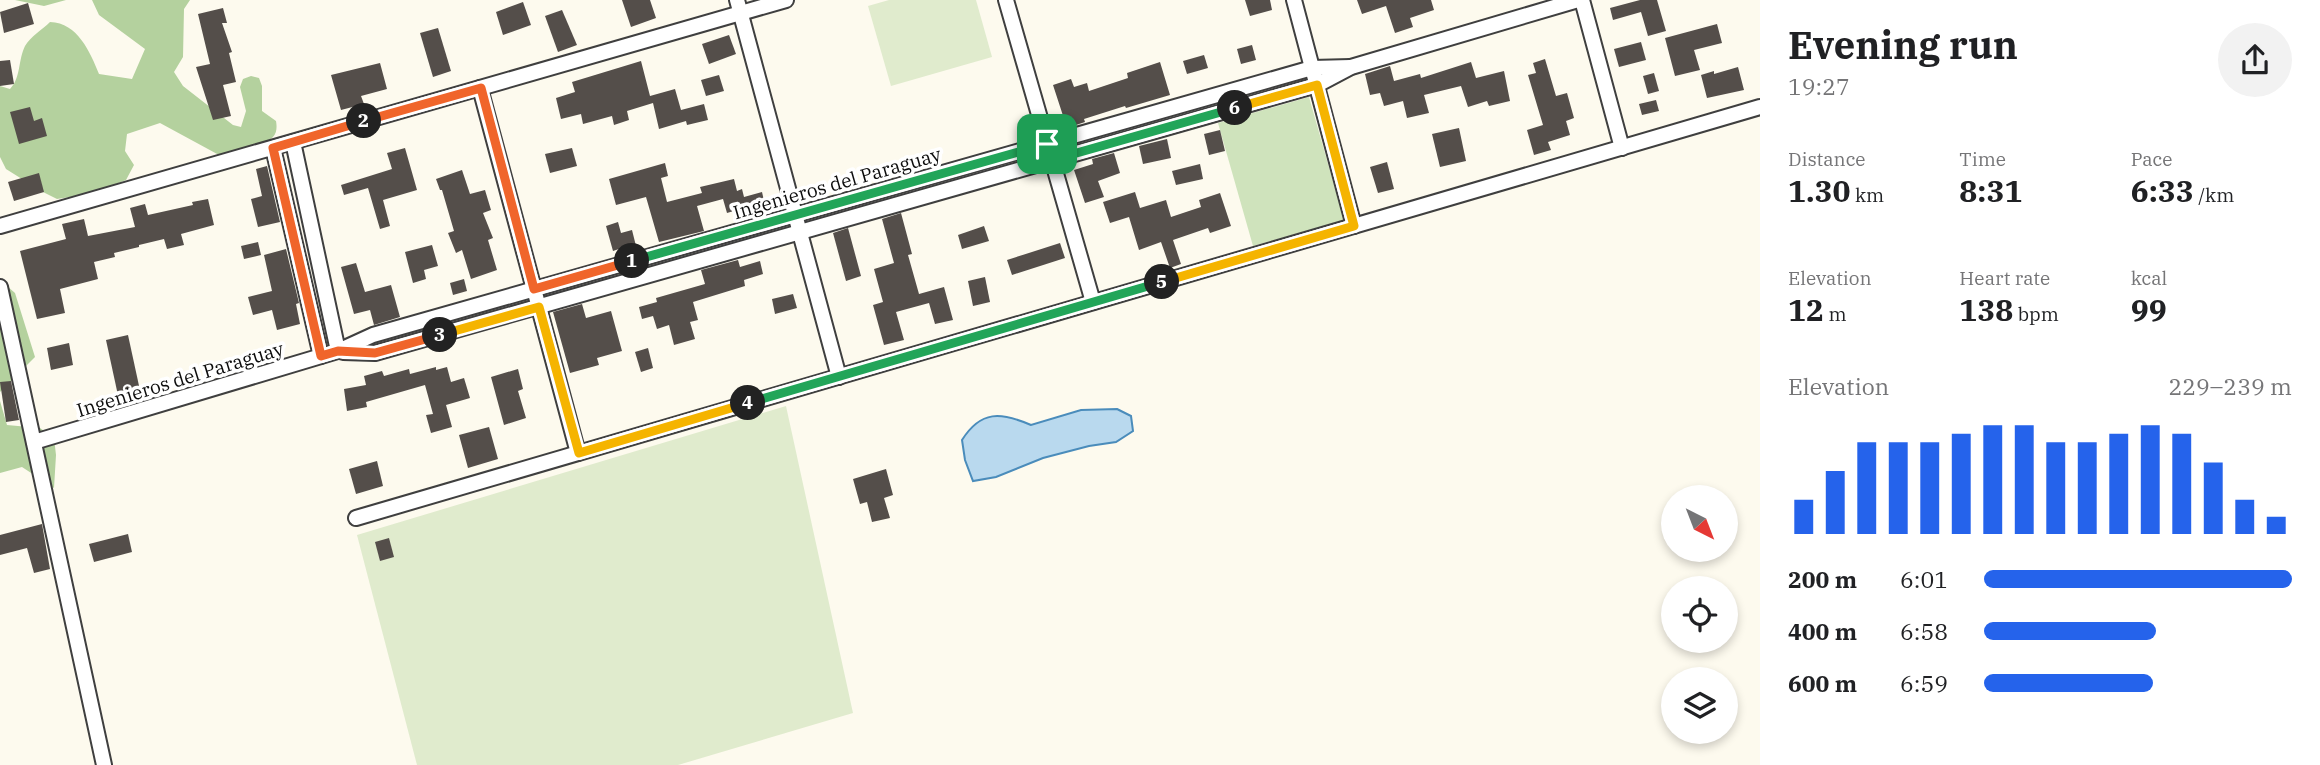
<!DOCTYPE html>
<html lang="en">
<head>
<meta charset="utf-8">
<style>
  :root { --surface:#fff; --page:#f2f2f2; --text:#202124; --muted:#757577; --accent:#2563eb }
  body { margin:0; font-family:"IBM Plex Serif",serif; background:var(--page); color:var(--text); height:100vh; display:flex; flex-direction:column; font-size:26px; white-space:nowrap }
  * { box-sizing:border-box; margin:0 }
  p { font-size:23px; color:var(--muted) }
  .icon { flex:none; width:38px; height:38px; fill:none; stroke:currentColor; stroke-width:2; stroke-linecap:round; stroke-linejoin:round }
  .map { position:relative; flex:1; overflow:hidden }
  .sheet { display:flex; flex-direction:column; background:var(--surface); width:560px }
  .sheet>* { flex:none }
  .needle { width:46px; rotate:138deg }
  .fabs { position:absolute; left:1661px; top:485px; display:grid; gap:14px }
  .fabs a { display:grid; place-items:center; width:77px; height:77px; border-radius:50%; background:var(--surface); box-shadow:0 4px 10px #0003; font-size:35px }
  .pin { position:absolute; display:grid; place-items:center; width:60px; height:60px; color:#fff; margin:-30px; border-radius:14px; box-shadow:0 4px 10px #0006 }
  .km { position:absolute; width:35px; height:35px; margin:-18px; border-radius:50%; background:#222; color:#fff; font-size:19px; line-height:35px; text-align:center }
  .round { display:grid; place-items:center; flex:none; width:74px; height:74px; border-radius:37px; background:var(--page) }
  .overview { display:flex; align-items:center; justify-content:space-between; height:119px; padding:0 28px }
  h1 { font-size:38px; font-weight:700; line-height:52px }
  .metrics { display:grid; grid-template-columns:repeat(3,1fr); gap:10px; height:119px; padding:7px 28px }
  .metrics div { display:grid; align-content:center }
  .metrics b { font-size:30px; font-weight:700 }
  .metrics small { font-size:19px; font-weight:400 }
  .metrics p { font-size:19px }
  .chart { height:196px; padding:14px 28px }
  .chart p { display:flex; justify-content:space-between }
  .chart svg { width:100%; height:126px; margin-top:7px; stroke:var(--accent); stroke-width:6 }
  ul { padding:0 28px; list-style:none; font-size:23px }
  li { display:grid; grid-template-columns:112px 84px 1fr; align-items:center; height:52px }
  li i { height:18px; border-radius:9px; background:var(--accent) }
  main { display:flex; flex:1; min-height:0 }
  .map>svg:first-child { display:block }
</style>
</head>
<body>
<main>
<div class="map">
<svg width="1760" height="765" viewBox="0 0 1760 765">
  <rect width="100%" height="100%" fill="#fdfaee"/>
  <path fill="#cfe3bc" d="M1309,97L1344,220L1253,246L1218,123Z"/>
  <g fill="#b4d19e">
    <path d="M15,0H66L44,6Z"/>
    <path d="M92,0H190L184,9L183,57L174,72L183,86L233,125L241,127L246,111L240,87L243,79L251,76L259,78L262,86V111L276,121C277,126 277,133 273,137C262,147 233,152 219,155L160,123L127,134L125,151L134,165L126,180L90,194L57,199L41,191L6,169L0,157V86L10,89C21,78 18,60 25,46C30,37 43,29 50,22C78,23 90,52 99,74L132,79L145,49L99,15Z"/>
    <path d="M0,280L15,293L35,357L0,392Z"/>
    <path d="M0,401L7,425L40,428L54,438L56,455L54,488L22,467L0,473Z"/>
  </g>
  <g fill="#e0ebcd">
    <path d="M889,0H976L992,57L891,86L868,6Z"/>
    <path d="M786,406L853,713L678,765H417L357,535Z"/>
  </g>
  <path fill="#b9d9ee" stroke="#4a8cbb" stroke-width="2" d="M1117,409L1131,416L1133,431L1116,442L1089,446L1043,458L996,477L973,481L965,460L962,440C981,410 1001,412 1031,425L1081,410Z"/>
  <g fill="#544e4a">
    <path d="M622,0H650L656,18L631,27Z"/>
    <path d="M1245,0H1270L1272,10L1250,16Z"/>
    <path d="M1357,0H1431L1434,10L1410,18L1413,27L1395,33L1386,6L1362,14Z"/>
    <path d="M1640,0H1657L1666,31L1648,36L1641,12L1613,20L1610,8Z"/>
    <path d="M523,2L531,25L503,35L496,12Z"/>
    <path d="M28,3L34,24L4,33L0,12Z"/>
    <path d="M223,8L227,23H222L232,52L229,53L236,82L223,85L231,116L213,120L196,67L210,64L198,14Z"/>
    <path d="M562,10L577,45L558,52L545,16Z"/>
    <path d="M1717,24L1722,43L1694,50L1700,70L1675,76L1665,38Z"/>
    <path d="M438,28L451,71L433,77L420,33Z"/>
    <path d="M729,35L736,54L709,64L702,44Z"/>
    <path d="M1641,42L1646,60L1619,67L1614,49Z"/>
    <path d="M1252,45L1256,60L1241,64L1237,49Z"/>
    <path d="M1204,55L1208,68L1187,74L1183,61Z"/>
    <path d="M1545,59L1556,96L1567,93L1574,118L1566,121L1570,135L1548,142L1551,150L1534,155L1527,130L1543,125L1528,75L1536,73L1533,63Z"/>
    <path d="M10,60L14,84L0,86V61Z"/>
    <path d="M641,61L650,96L675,89L681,110L704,104L708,120L687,125L686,121L659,129L653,103L627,111L629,120L614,125L612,116L583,124L581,114L561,119L556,98L575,92L572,82Z"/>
    <path d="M1160,62L1170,95L1126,108L1125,106L1084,119L1085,122L1067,128L1053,85L1071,79L1074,87L1087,83L1089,91L1128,78L1127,73Z"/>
    <path d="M1471,62L1476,78L1504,71L1510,101L1489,106L1487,101L1468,107L1461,86L1424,95L1429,113L1407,118L1403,101L1384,106L1380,93L1370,95L1365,74L1390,66L1394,81L1420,74L1421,78Z"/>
    <path d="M380,63L387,89L361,96L364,104L341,110L331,75Z"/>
    <path d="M1738,67L1744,90L1707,98L1701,75L1714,71V74Z"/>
    <path d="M1654,73L1659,91L1648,94L1643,76Z"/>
    <path d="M719,75L724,91L706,96L701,80Z"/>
    <path d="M1656,100L1659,111L1642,115L1639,104Z"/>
    <path d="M30,107L34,121L42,118L47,136L19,144L10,112Z"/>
    <path d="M1459,128L1466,161L1440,167L1432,134Z"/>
    <path d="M1220,130L1225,151L1209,155L1204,134Z"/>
    <path d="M1167,139L1171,158L1143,164L1139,146Z"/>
    <path d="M405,148L417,190L383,200L390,226L380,229L368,188L344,195L341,185L392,169L387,153Z"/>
    <path d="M572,148L577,166L550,173L545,154Z"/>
    <path d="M1114,153L1120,173L1098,181L1104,197L1085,203L1074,170L1093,164L1092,159Z"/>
    <path d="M1387,162L1394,189L1378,193L1370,167Z"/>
    <path d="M665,163L668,176L661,178L667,202L702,193L700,187L734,179L737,191L742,189L744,197L762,192L765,205L748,210L747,207L727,213L723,199L697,206L704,231L659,242L646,197L616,205L609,179Z"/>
    <path d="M1200,164L1203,179L1176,185L1172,171Z"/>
    <path d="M267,166L280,222L258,227L251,199L262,196L256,169Z"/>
    <path d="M462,170L470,194L485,190L491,210L483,213L493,238L488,240L497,270L471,279L462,250L456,253L448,233L454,231L442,190H440L436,179Z"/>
    <path d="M39,173L44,192L14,201L8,182Z"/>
    <path d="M1135,192L1140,208L1166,200L1171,217L1201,207L1199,200L1220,193L1231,226L1210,233L1208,228L1173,240L1181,264L1170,268L1161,242L1139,250L1129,217L1110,223L1103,202Z"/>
    <path d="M208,199L214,225L181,234L184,245L167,249L164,239L139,245V247L114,253L115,257L94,262L98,279L60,289L65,313L37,319L20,251L66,239L62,224L84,219L88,236L135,227L130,208L145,204L148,215L193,205L192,202Z"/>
    <path d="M901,213L912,254L908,255L919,294L944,287L953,320L935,324L929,303L896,312L904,340L884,345L873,305L883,302L874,269L894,263L882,219Z"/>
    <path d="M618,222L621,233L632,230L637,250L627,253L625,247L613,251L606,226Z"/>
    <path d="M984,226L989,241L962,249L958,235Z"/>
    <path d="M848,228L861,276L846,281L833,233Z"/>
    <path d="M258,242L261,255L244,259L241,246Z"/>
    <path d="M1060,243L1065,258L1012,275L1007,260Z"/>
    <path d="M432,245L438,266L424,270L426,279L413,283L405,252Z"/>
    <path d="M286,249L299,303L296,304L300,324L277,330L272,310L253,315L248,297L272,291L264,255Z"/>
    <path d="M738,260L740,267L760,261L763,274L744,280L745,286L693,302L698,320L690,322L695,339L674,345L669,325L657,329L653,316L642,319L639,307L657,302L656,298L705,284L701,270Z"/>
    <path d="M356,263L365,292L391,285L400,317L374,325L370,310L354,314L341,267Z"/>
    <path d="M985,277L990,302L973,306L968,281Z"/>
    <path d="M464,279L467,291L453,295L450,283Z"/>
    <path d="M793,294L797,308L775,314L772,299Z"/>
    <path d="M582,304L586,318L611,311L622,351L597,358L599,365L570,373L553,312Z"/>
    <path d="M128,335L141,395L119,400L106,340Z"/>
    <path d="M69,343L73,365L51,370L47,348Z"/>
    <path d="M648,348L653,368L641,372L635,352Z"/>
    <path d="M436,367V370L447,367L451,382L464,378L470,398L446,405L452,427L431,433L426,415L433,414L425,385L366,402L367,407L347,411L344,389L366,385L364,376L382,371L384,376L409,369L410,374Z"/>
    <path d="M518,369L523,389L518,391L526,418L504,425L491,377Z"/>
    <path d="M11,381L19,420L6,422L0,382Z"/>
    <path d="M489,427L498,459L468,468L459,435Z"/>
    <path d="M377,461L383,486L356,494L349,469Z"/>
    <path d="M886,469L893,495L884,498L890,518L872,522L867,502L860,504L853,479Z"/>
    <path d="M42,524L50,569L34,573L27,548L0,555V535Z"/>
    <path d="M128,534L132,552L94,562L89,544Z"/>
    <path d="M389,538L394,557L380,561L375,542Z"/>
  </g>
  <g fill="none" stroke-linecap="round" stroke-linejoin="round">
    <g stroke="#3f3f3f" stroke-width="18">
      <g id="street">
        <path d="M737,0L839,377"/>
        <path d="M1006,0L1093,302"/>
        <path d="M1294,0L1354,226"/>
        <path d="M1582,0L1622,148"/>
        <path d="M480,88L578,453"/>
        <path d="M293,142L338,351"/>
        <path d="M273,148L321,356"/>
        <path d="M0,226L786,0"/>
        <path d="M0,287L104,765"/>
        <path d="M343,352L375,353L1317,85L1351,67L1578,0"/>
        <path d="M34,442L338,351L373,335L1312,68L1351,67"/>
        <path d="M356,518L1760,107"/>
      </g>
    </g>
    <use href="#street" stroke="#fff" stroke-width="14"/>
  </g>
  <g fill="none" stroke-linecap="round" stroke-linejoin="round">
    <g stroke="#fff" stroke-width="14">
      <path id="split-1" d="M632,261L1047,144"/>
    </g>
    <g stroke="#fff" stroke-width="14">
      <path id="split-2" d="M364,121L481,88L534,289L632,261"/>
    </g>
    <g stroke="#fff" stroke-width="14">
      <path id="split-3" d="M364,121L273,148L321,356L338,351L375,353L440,335"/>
    </g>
    <g stroke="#fff" stroke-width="14">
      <path id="split-4" d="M440,335L539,307L579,453L748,403"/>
    </g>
    <g stroke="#fff" stroke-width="14">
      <path id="split-5" d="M748,403L1162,282"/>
    </g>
    <g stroke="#fff" stroke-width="14">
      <path id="split-6" d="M1162,282L1354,226L1317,85L1235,108"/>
    </g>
    <g stroke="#fff" stroke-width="14">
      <path id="split-7" d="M1047,144L1052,160L1235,108"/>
    </g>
    <use href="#split-1" stroke="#22a559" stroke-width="9"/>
    <use href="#split-2" stroke="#f0652b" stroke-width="9"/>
    <use href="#split-3" stroke="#f0652b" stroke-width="9"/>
    <use href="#split-4" stroke="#f5b400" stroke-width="9"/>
    <use href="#split-5" stroke="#22a559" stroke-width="9"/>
    <use href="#split-6" stroke="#f5b400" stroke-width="9"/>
    <use href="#split-7" stroke="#22a559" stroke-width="9"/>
  </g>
  <g text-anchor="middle" stroke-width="7" stroke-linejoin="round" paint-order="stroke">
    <g font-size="19" fill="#0c0c0c" stroke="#fff">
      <text transform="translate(837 183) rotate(-16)" y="7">Ingenieros del Paraguay</text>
      <text transform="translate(180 379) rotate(-17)" y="7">Ingenieros del Paraguay</text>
    </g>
  </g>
</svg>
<div class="fabs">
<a><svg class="needle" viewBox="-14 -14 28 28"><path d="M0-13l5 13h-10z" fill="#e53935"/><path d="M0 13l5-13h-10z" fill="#757577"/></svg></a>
<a><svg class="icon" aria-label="locate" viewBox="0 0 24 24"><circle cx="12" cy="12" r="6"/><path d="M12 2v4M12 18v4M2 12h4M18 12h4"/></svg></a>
<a><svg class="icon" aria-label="layers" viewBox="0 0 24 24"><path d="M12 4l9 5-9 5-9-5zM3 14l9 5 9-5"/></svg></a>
</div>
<div class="pin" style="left:1047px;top:144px;background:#1e9e55"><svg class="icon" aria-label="arrive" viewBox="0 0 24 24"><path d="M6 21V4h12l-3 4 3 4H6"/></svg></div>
<b class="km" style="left:632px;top:261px">1</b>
<b class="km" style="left:364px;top:121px">2</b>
<b class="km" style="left:440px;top:335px">3</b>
<b class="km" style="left:748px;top:403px">4</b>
<b class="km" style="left:1162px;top:282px">5</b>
<b class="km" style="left:1235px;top:108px">6</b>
</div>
<section class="sheet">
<div class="overview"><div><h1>Evening run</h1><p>19:27</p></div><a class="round"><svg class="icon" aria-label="share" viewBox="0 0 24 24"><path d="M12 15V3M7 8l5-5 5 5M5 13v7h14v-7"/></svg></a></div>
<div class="metrics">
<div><p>Distance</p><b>1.30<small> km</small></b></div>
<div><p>Time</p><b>8:31</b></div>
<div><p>Pace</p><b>6:33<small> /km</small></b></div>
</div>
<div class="metrics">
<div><p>Elevation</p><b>12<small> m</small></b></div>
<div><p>Heart rate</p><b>138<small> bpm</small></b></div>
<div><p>kcal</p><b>99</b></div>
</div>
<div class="chart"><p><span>Elevation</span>229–239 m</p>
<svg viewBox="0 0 160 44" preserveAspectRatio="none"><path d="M5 44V32M15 44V22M25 44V12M35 44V12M45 44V12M55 44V9M65 44V6M75 44V6M85 44V12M95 44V12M105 44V9M115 44V6M125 44V9M135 44V19M145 44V32M155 44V38"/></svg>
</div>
<ul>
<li><b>200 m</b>6:01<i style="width:100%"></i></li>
<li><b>400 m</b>6:58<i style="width:56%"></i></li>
<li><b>600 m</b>6:59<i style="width:55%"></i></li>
</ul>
</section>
</main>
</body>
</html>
